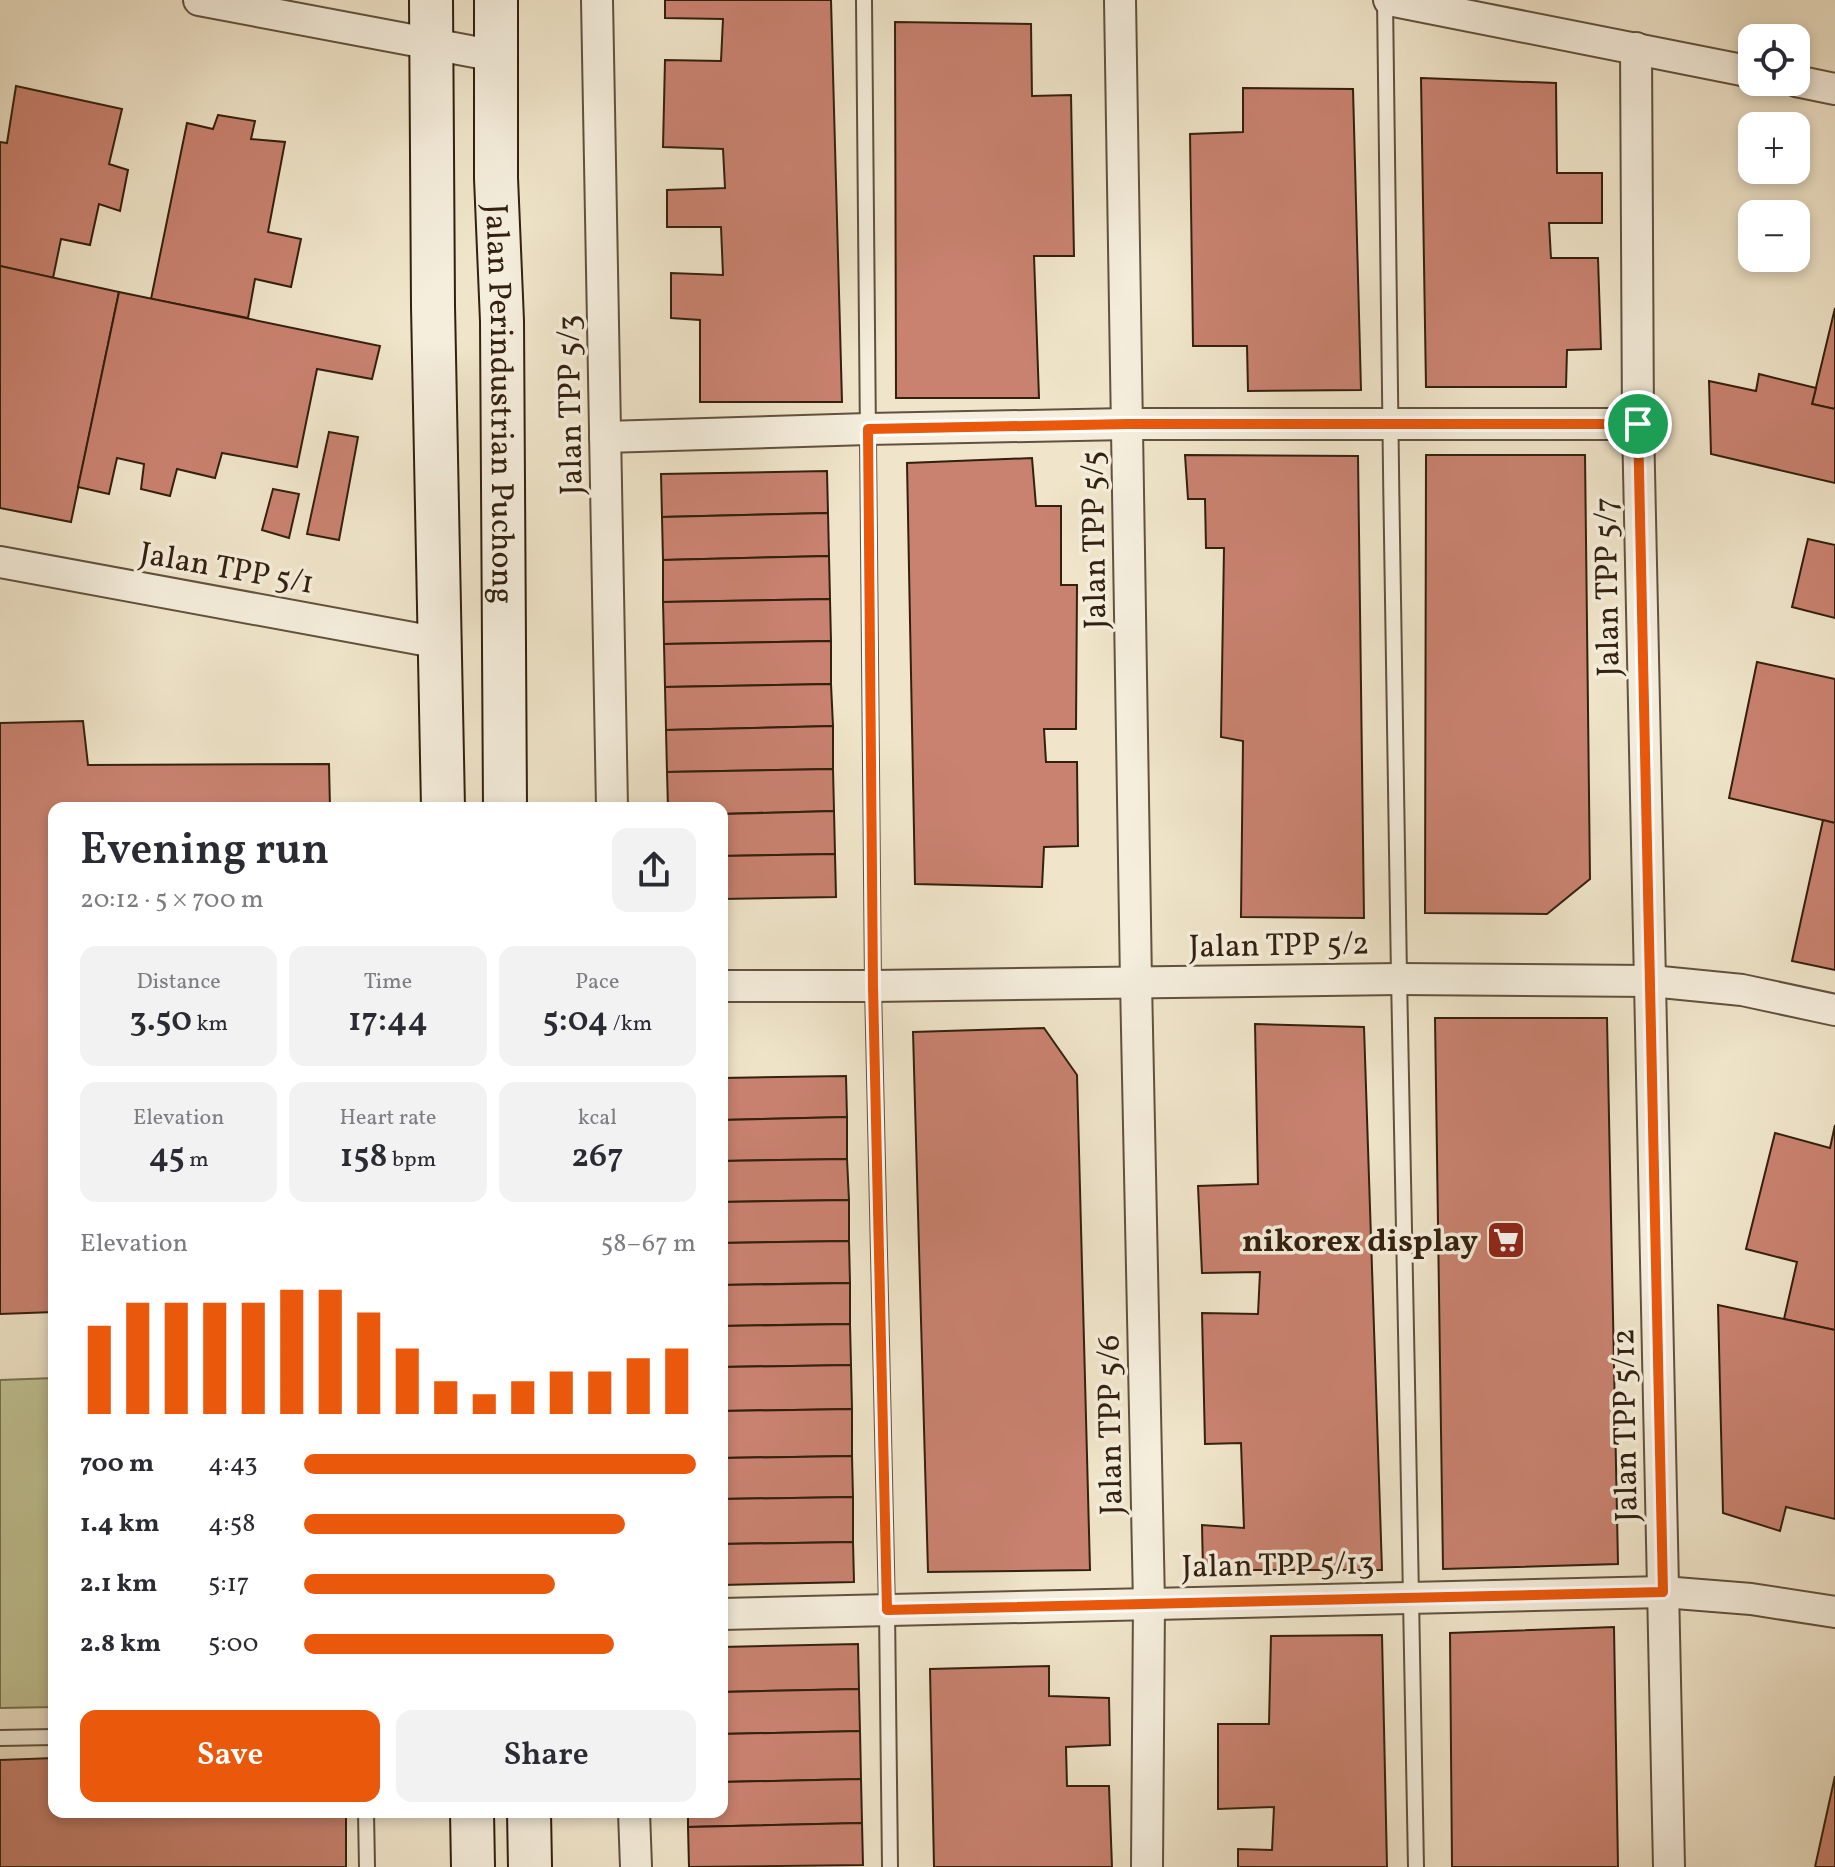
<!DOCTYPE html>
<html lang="en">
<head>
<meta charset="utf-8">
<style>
  :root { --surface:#fff; --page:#f2f2f3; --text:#2b2b33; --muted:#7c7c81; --accent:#ea580c }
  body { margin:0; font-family:Vollkorn,serif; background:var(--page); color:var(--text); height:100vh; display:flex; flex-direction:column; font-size:30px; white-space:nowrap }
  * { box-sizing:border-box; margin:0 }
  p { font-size:26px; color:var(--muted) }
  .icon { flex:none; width:44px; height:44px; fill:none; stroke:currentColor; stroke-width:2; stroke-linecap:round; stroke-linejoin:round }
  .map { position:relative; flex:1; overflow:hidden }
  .drawer { position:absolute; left:48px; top:802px; width:680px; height:1016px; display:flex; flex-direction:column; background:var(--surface); border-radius:16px; box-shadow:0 4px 12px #0003 }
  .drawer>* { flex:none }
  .buttons { position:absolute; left:1738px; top:24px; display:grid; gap:16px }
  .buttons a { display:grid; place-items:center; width:72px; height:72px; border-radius:16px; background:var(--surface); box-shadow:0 4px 12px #0003; font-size:40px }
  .pin { position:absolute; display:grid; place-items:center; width:68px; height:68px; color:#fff; margin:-34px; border:4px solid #fff; border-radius:50%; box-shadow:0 2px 8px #0007 }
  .round { display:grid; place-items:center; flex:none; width:84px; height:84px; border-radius:16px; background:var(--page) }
  .head { display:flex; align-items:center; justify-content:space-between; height:136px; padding:0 32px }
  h1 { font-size:44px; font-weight:600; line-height:60px }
  .stats { display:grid; grid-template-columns:repeat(3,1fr); gap:12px; height:136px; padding:8px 32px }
  .stats div { display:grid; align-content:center; border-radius:16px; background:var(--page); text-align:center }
  .stats b { font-size:34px; font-weight:600 }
  .stats small { font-size:22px; font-weight:400 }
  .stats p { font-size:22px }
  .chart { height:224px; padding:16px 32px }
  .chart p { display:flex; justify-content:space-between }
  .chart svg { width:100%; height:144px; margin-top:8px; stroke:var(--accent); stroke-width:6 }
  .button { display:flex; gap:16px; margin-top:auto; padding:16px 32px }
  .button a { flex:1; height:92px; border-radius:16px; background:var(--accent); color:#fff; font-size:32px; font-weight:600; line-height:92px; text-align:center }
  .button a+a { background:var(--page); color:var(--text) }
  ul { padding:0 32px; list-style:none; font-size:26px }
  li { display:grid; grid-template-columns:128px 96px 1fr; align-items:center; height:60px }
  li i { height:20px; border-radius:10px; background:var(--accent) }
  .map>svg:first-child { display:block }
</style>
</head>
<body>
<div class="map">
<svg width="1835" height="1867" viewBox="0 0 1835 1867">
  <rect width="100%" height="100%" fill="#f0e5ca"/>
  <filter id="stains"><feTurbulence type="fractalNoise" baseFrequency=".0025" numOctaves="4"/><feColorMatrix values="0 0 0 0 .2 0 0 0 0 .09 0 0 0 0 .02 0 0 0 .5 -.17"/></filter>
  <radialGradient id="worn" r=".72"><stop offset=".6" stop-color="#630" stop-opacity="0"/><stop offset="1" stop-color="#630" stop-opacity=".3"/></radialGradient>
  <path fill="#c0c292" stroke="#7a7150" stroke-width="2" d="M54,1378V1707L0,1708V1380Z"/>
  <g fill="#c98270" stroke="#33200e" stroke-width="2">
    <path d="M665,0H831L842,402H700V320L671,318V273L723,275L721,227H667V190L725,188L723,149L663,147L665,60L721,61L723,19L665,18Z"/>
    <path d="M895,22L1031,24L1032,96L1071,95L1074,256H1034L1039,398H896Z"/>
    <path d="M1421,78L1556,83L1557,173H1602V223H1549L1551,258H1598L1601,349L1567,350L1566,387H1426Z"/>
    <path d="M16,86L122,109L109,164L128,170L120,211L99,204L90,245L61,239L53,278L0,266V142L7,143Z"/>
    <path d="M1243,88L1353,89L1361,390L1248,391L1247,346H1193L1190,134L1243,132Z"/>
    <path d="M218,115L255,121L251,139L285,142L268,232L301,239L291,287L255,279L248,318L151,299L187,123L213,129Z"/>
    <path d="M0,266L119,292L71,522L0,508Z"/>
    <path d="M119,292L380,346L372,379L317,369L297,467L222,453L215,478L177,469L170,496L141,489L144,464L117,458L109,494L78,487Z"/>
    <path d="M1835,308V409L1812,404Z"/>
    <path d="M1759,374L1816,388L1812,404L1835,409V483L1711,454L1709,381L1756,391Z"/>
    <path d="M329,432L358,437L339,540L307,534Z"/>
    <path d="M1185,455L1358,456L1364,918L1241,917L1243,741L1221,737L1224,548H1206L1205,499H1188Z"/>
    <path d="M1426,455H1585L1590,879L1547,914L1425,913Z"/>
    <path d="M1032,458L1036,506H1061V585H1077L1076,729H1044L1046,762H1077L1078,846L1044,847L1042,887L915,884L907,463Z"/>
    <path d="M827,471L828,513L662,517L661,474Z"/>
    <path d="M273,489L299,494L289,538L262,530Z"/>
    <path d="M828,513L829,556L663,560L662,517Z"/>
    <path d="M1808,539L1835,545V618L1792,607Z"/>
    <path d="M829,556L830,599L663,602V560Z"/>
    <path d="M830,599L831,641L664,644L663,602Z"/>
    <path d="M831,641V684L665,687L664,644Z"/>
    <path d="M1757,662L1835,679V823L1729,798Z"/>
    <path d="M831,684L833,726L666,730L665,687Z"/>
    <path d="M83,721L88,765L329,764L330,808H54V1312L0,1314V723Z"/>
    <path d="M833,726V769L667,772L666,730Z"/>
    <path d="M833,769L834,811L722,814V808H668L667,772Z"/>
    <path d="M834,811L835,854L722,856V814Z"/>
    <path d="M1823,820L1835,823V970L1792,961Z"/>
    <path d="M835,854L836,897L722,899V856Z"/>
    <path d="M1435,1018H1607L1618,1564L1443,1569Z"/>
    <path d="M1255,1024L1364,1027L1382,1570H1203L1202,1525L1244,1528L1241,1443L1205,1444L1202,1313L1258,1314L1260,1272L1202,1273L1198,1186L1258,1184Z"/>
    <path d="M1044,1028L1077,1075L1090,1570L928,1572L913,1032Z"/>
    <path d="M846,1076L847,1117L722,1120V1078Z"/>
    <path d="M847,1117V1159L722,1161V1120Z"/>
    <path d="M1835,1125V1330L1784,1319L1797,1262L1746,1249L1775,1133L1830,1148Z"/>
    <path d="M847,1159L849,1200L722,1202V1161Z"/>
    <path d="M849,1200V1241L722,1243V1202Z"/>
    <path d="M849,1241L850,1283L722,1285V1243Z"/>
    <path d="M850,1283V1324L722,1326V1285Z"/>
    <path d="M1718,1305L1835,1330V1519L1786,1507L1780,1531L1723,1513Z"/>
    <path d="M850,1324L851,1365L722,1367V1326Z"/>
    <path d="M851,1365L852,1409L722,1411V1367Z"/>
    <path d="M852,1409V1456L722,1458V1411Z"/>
    <path d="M852,1456L853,1497L722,1499V1458Z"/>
    <path d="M853,1497V1542L722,1544V1499Z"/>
    <path d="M853,1542L854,1582L722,1585V1544Z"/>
    <path d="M1614,1627L1618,1867H1452L1450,1633Z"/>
    <path d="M1382,1635L1387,1867H1238V1849L1272,1850L1274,1807L1218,1809V1724H1269L1271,1636Z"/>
    <path d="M858,1644L859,1689L722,1692V1647Z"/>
    <path d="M1049,1666V1696L1109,1698L1110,1745L1066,1747L1067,1786H1109L1112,1867H934L930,1669Z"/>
    <path d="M859,1689L860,1731L722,1734V1692Z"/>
    <path d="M860,1731L861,1779L722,1782V1734Z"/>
    <path d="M54,1758V1812H346V1867H0V1760Z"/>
    <path d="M1835,1776V1867H1815Z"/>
    <path d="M861,1779L862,1823L688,1827V1812H722V1782Z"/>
    <path d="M862,1823L863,1865L689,1867L688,1827Z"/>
  </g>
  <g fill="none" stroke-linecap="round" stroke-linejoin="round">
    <g stroke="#62513d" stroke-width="18">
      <g id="lane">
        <path d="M864,0L873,986L887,1610L890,1867"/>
        <path d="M1385,0C1389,325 1393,651 1399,976C1404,1273 1412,1570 1416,1867"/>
        <path d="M0,1738L54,1737"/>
        <path d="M366,1812L367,1867"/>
      </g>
    </g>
    <g stroke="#62513d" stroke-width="34">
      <g id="street">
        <path d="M199,0L496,56"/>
        <path d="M597,0L612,808"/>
        <path d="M1120,0L1136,982L1149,1603L1147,1867"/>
        <path d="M1389,0L1752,72"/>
        <path d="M1636,48L1638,424L1669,1867"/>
        <path d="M1796,81L1835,89"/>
        <path d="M605,437L868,429L1127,424H1638"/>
        <path d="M0,562L440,643"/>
        <path d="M722,986H873L1399,979L1651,981L1742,990L1835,1010"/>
        <path d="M722,1614L1663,1592L1751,1599L1835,1612"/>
        <path d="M634,1812L636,1867"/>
      </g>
    </g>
    <g stroke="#33200e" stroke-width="46">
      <g id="secondary">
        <path d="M431,0L433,306L443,808"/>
        <path id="s1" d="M496,0V178L502,321L505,808"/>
        <path d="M472,1812L473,1867"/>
        <path d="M529,1812L530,1867"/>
      </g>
    </g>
    <use href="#lane" stroke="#f5eedd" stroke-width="14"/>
    <use href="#street" stroke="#f5eedd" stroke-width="30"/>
    <use href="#secondary" stroke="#f5eedd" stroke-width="42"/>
  </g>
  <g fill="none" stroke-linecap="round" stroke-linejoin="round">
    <g stroke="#fff" stroke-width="16">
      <path id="route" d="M1127,424H1638L1663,1592L887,1610L873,986L868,429Z"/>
    </g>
    <use href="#route" stroke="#ea580c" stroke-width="10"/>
  </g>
  <defs>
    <g id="supermarket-square" transform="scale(2)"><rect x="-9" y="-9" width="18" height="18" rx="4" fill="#8f2418" stroke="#f5eedd"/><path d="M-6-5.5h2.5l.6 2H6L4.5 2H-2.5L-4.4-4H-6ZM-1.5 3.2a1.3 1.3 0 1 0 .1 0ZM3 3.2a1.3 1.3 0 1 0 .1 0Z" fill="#fff"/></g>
  </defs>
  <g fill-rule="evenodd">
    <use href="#supermarket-square" x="1506" y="1240"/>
  </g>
  <g text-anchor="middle" stroke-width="7" stroke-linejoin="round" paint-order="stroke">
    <g font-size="32" fill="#33200e" stroke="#f5eedd">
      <text dy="11" stroke="none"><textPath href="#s1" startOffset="404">Jalan Perindustrian Puchong</textPath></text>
      <text transform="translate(569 405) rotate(-91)" y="11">Jalan TPP 5/3</text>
      <text transform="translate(1093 540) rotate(-91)" y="11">Jalan TPP 5/5</text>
      <text transform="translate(227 567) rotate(10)" y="11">Jalan TPP 5/1</text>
      <text transform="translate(1606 587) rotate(-91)" y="11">Jalan TPP 5/7</text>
      <text transform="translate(1279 944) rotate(-1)" y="11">Jalan TPP 5/2</text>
      <text transform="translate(1109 1425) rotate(-91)" y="11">Jalan TPP 5/6</text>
      <text transform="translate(1624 1425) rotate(-91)" y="11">Jalan TPP 5/12</text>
      <text transform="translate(1278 1564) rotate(-1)" y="11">Jalan TPP 5/13</text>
    </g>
    <g font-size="32" font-weight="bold" fill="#33200e" stroke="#f5eedd" text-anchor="end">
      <text x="1478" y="1251">nikorex display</text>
    </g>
  </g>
  <rect width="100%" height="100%" filter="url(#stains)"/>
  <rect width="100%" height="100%" fill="url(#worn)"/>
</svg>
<div class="buttons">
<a><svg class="icon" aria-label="locate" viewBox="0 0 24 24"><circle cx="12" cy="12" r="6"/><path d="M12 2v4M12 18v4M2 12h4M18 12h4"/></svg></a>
<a>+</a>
<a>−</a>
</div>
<div class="pin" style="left:1638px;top:424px;background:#1e9e55"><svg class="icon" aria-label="arrive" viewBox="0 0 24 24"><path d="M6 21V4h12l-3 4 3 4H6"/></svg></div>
<section class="drawer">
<div class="head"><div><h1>Evening run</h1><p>20:12 · 5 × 700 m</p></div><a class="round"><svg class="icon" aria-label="share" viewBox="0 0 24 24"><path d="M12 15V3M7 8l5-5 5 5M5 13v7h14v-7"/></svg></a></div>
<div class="stats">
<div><p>Distance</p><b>3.50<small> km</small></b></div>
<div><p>Time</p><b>17:44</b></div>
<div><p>Pace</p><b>5:04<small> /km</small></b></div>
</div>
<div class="stats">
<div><p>Elevation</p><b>45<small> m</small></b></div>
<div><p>Heart rate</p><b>158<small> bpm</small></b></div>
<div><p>kcal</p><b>267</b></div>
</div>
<div class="chart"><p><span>Elevation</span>58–67 m</p>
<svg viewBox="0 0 160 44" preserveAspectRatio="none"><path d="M5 44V17M15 44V10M25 44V10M35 44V10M45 44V10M55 44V6M65 44V6M75 44V13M85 44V24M95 44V34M105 44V38M115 44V34M125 44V31M135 44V31M145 44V27M155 44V24"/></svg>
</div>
<ul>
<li><b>700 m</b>4:43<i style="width:100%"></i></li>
<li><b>1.4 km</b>4:58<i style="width:82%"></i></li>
<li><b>2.1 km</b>5:17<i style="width:64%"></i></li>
<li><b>2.8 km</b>5:00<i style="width:79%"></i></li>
</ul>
<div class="button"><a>Save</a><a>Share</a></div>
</section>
</div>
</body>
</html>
